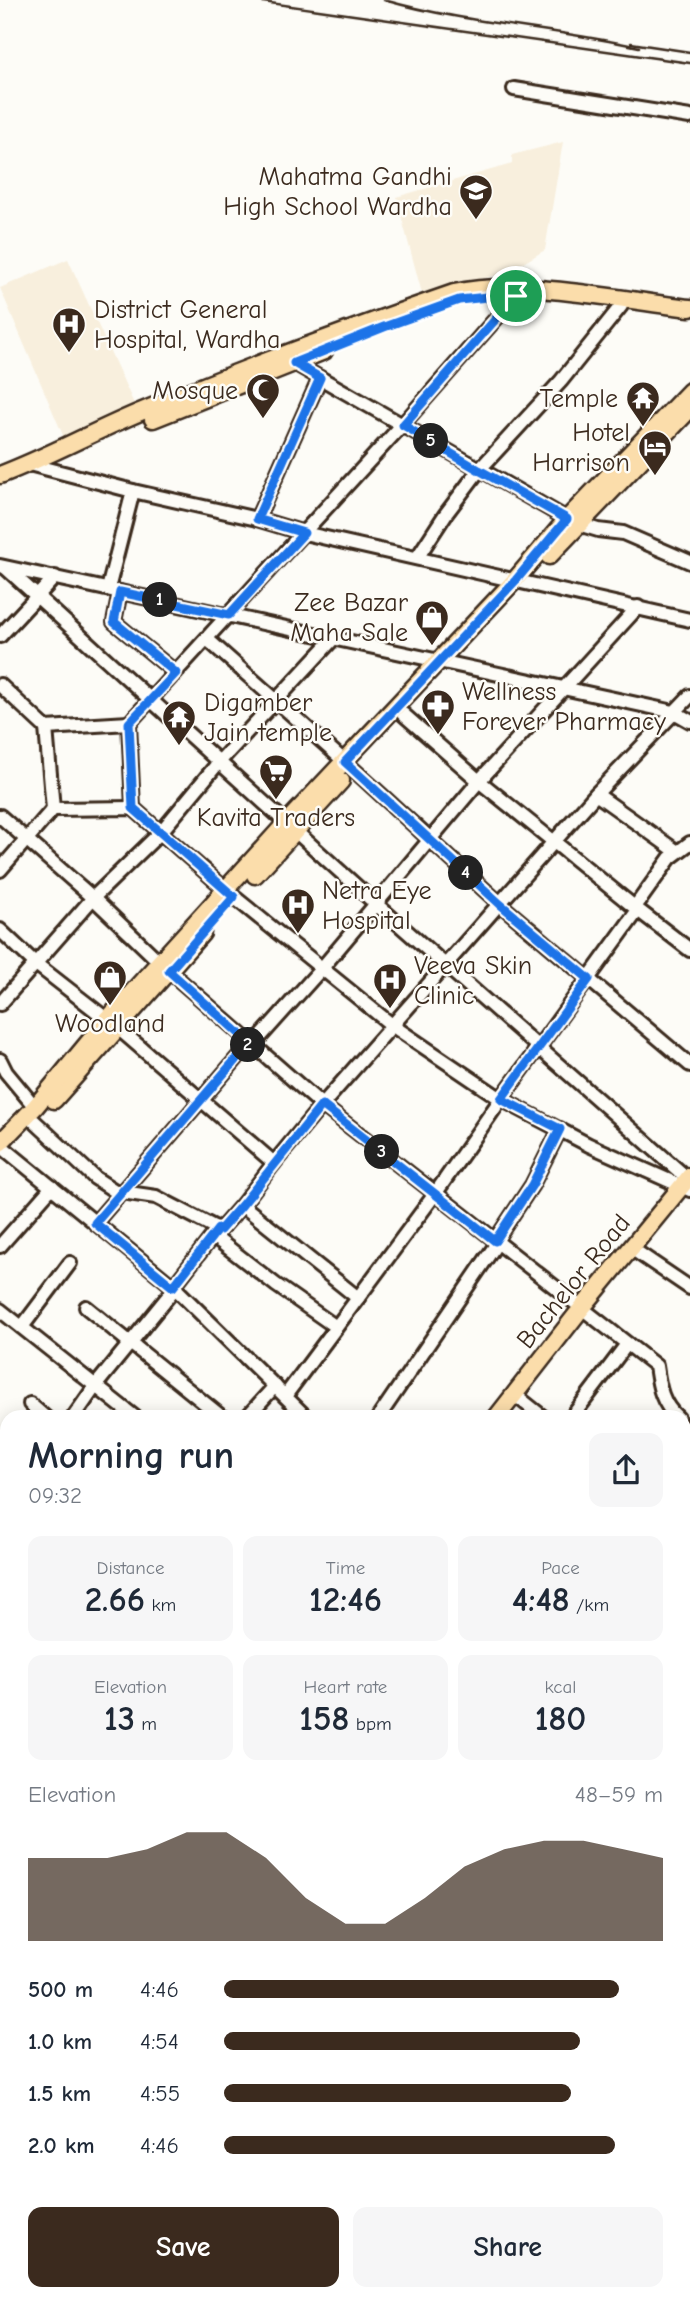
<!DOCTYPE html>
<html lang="en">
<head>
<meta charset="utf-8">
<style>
  :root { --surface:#fff; --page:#f6f6f7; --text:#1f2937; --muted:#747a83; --accent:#3b2a1e }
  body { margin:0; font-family:"Comic Neue",sans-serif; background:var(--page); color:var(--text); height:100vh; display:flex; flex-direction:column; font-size:26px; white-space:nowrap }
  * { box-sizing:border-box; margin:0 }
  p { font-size:23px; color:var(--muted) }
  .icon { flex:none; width:38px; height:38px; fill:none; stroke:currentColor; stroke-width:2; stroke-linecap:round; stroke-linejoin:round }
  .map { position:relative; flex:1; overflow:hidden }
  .panel { position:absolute; left:0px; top:1410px; width:691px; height:891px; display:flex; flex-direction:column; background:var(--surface); border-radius:21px 21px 0 0; box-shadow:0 4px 18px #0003 }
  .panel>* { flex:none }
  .pin { position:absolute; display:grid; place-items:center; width:60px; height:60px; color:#fff; margin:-30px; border:4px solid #fff; border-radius:50%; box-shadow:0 2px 7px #0007 }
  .km { position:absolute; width:35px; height:35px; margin:-18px; border-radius:50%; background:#222; color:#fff; font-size:19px; line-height:35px; text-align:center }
  .round { display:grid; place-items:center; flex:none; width:74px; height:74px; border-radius:14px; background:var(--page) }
  .headline { display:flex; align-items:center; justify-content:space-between; height:119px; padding:0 28px }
  h1 { font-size:38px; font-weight:600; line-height:52px }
  .metrics { display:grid; grid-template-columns:repeat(3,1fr); gap:10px; height:119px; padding:7px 28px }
  .metrics div { display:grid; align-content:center; border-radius:14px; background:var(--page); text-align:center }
  .metrics b { font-size:35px; font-weight:600 }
  .metrics small { font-size:19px; font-weight:400 }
  .metrics p { font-size:19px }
  .chart { height:196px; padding:14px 28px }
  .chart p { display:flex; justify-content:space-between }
  .chart svg { width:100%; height:126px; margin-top:7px; fill:var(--accent); opacity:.7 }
  .action { display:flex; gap:14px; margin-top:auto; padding:14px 28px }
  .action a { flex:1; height:80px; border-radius:14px; background:var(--accent); color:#fff; font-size:28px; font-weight:600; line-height:80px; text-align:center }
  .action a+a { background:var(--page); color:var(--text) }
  ul { padding:0 28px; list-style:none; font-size:23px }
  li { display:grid; grid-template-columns:112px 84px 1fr; align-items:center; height:52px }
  li i { height:18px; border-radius:9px; background:var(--accent) }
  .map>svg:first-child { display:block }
</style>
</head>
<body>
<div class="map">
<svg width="690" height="2300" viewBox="0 0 690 2300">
  <rect width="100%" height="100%" fill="#fdfcf7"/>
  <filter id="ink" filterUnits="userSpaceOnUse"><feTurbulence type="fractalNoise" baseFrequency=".0143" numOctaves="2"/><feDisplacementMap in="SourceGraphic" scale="14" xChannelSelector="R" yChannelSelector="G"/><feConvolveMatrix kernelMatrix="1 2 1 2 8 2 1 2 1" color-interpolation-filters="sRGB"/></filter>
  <g filter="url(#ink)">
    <g fill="#f8efdd">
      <path d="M563,142L545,250L505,274L454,284L423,297L396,197L512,164V155Z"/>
      <path d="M68,259L140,417L68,447L0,288Z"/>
      <path d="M7,2056V2101L0,2095V2065Z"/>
    </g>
    <g fill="#bad58c" stroke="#7a8055" stroke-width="2">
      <path d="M684,1782L690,1783V1948L684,1951Z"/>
      <path d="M253,2294H494L491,2300H257Z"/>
    </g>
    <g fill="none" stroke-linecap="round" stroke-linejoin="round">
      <g stroke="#3b2a1e" stroke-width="18">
        <g id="minor">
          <path d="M514,89L690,117"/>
          <path d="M294,363L567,519"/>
          <path d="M29,464L133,491L257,519L304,533L690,620"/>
          <path d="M257,519L320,378"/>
          <path d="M578,524L598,530L623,533L690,562"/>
          <path d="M417,558L445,515L479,470L561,381L621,306"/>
          <path d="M0,566L674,712L690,721"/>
          <path d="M108,589L133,491"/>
          <path d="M120,592L114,622L176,673"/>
          <path d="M0,636L55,577"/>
          <path d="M334,638L219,762L376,904L688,1179"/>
          <path d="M207,639L353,769L500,904L690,1065"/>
          <path d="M0,685L46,728L129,723"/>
          <path d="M596,794L676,851"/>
          <path d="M133,808L129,723L403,424L516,296"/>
          <path d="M53,809L133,808L234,897L393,1026L501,1099L589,1145L690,1190"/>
          <path d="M0,816L93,898L169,971L322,1105L656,1366C659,1386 661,1403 678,1418"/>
          <path d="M0,870L53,809L46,728"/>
          <path d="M635,907L670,858L690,843"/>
          <path d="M638,910L690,950"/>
          <path d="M0,930L36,964L118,1028L274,1163L242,1205L358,1298L435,1194L501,1099L638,910L479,781L403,714"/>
          <path d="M0,1004L93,898L160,833L219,762L6,568"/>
          <path d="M253,1045L322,968L479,781L638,607"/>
          <path d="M0,1060L6,1072L35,1107"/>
          <path d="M34,1121L95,1178L115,1191L156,1197L220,1230L242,1205"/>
          <path d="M0,1145L175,1288L307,1418"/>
          <path d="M274,1163L322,1105L596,794L690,696"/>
          <path d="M95,1223L250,1043"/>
          <path d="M213,1236L276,1285L336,1327"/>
          <path d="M495,1241L532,1185L560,1129"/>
          <path d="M0,1246L52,1187"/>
          <path d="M631,1248L690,1288"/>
          <path d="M173,1287L218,1229"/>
          <path d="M86,1307L223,1418"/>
          <path d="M0,1310L136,1418"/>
          <path d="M22,1327L70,1263"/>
          <path d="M514,1394L544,1418"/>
          <path d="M285,1396L358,1298"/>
          <path d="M30,1404L46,1418"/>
          <path d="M73,1418L96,1385L175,1288"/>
          <path d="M246,1418L275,1386"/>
          <path d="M378,1418L497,1243"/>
          <path d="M571,1418L627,1344"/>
          <path d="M0,1455L7,1457"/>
          <path d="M684,1508L690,1512"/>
          <path d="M0,1527L7,1529"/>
          <path d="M684,1549L690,1546"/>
          <path d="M0,1598L7,1601"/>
          <path d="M684,1618L690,1607"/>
          <path d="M0,1631L7,1610"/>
          <path d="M0,1666L7,1668"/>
          <path d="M0,1732L7,1735"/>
          <path d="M0,1805L7,1807"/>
          <path d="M7,1837L1,1846L7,1850"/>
          <path d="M0,1894L7,1885"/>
          <path d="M684,1969L690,1965"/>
          <path d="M684,1985L690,1987"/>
          <path d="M684,2118L690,2119"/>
          <path d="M0,2179L7,2171"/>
          <path d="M684,2254L690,2257"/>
          <path d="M119,2294V2300"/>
          <path d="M362,2294L363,2300"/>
          <path d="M614,2294L634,2300"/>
          <path d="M0,2296L7,2288"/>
          <path d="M261,2300L262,2294"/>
          <path d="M318,2300L342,2294"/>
          <path d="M494,2300L497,2294"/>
          <path d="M595,2300L597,2294"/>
          <path d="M643,2300L645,2294"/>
        </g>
      </g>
      <g stroke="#3b2a1e" stroke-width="21">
        <g id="major">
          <path d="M153,419L324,351"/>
          <path d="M0,475C50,456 96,430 145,410C247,367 350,329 454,293C521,278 620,300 690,308"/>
          <path d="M549,556L690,409"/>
          <path d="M255,875L341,781"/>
          <path d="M54,1100L202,933"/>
          <path d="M0,1143L35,1107L107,1020L286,823L515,580L567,519L690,391"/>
          <path d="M496,1418L577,1314L690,1176"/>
          <path d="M0,2027L7,2019"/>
          <path d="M0,2051L7,2042"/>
        </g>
      </g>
      <use href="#minor" stroke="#fdfcf7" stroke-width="12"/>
      <use href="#major" stroke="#fbddab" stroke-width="16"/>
      <g stroke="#3b2a1e" stroke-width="2.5">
        <path d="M249,0L690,63"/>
        <path d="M384,0C467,24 554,28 639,47"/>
        <path d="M631,43L690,52"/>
      </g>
    </g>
  </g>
  <g fill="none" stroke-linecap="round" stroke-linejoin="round" filter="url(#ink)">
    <g stroke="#fff" stroke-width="14">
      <path id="route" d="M497,296H516L403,425L479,470L567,519L516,580L345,762L500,904L589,979L501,1099L560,1129L532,1185L495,1241L322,1105L242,1205L220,1230L218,1229L173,1287L95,1223L250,1043L169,971L234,897L133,808L129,723L176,673L114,622L120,592L229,615L304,533L257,519L320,378L294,363L384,327L459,300Z"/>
    </g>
    <use href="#route" stroke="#1a73e8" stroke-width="9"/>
  </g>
  <defs>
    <g id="school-pin" transform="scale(1.75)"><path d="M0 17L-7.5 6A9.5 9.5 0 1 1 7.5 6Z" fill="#3b2a1e" stroke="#fdfcf7"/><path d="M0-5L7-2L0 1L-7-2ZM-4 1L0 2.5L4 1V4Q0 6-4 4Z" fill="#fff"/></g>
    <g id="hospital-pin" transform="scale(1.75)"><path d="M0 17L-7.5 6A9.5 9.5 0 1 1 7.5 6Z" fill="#3b2a1e" stroke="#fdfcf7"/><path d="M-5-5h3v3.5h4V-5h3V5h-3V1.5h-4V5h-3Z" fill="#fff"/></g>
    <g id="mosque-pin" transform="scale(1.75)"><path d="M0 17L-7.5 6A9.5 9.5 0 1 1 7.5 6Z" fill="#3b2a1e" stroke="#fdfcf7"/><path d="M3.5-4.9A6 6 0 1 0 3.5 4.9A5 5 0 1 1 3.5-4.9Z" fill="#fff"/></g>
    <g id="temple-pin" transform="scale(1.75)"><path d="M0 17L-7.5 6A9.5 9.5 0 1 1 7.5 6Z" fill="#3b2a1e" stroke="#fdfcf7"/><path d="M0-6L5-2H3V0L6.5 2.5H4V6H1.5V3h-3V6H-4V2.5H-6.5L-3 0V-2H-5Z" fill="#fff"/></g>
    <g id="hotel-pin" transform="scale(1.75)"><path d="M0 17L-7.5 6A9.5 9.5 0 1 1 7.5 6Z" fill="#3b2a1e" stroke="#fdfcf7"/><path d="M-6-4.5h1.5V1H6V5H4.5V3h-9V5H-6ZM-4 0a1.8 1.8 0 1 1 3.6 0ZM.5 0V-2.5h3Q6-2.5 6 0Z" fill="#fff"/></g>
    <g id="shop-pin" transform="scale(1.75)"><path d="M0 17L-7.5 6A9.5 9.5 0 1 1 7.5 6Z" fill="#3b2a1e" stroke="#fdfcf7"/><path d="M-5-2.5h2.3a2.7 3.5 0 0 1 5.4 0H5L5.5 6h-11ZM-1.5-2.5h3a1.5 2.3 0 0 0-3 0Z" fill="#fff"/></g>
    <g id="pharmacy-pin" transform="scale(1.75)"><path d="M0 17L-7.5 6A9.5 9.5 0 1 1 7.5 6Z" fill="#3b2a1e" stroke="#fdfcf7"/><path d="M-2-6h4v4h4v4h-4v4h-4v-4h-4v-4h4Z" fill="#fff"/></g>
    <g id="supermarket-pin" transform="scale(1.75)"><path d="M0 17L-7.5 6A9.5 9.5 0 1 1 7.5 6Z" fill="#3b2a1e" stroke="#fdfcf7"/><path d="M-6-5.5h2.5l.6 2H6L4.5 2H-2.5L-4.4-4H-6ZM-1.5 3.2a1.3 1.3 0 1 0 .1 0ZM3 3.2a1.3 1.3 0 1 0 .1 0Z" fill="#fff"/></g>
  </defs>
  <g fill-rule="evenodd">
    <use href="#school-pin" x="476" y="191"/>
    <use href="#hospital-pin" x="69" y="324"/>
    <use href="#mosque-pin" x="263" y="390"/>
    <use href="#temple-pin" x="643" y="398"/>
    <use href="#hotel-pin" x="655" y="447"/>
    <use href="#shop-pin" x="432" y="617"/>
    <use href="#pharmacy-pin" x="438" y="706"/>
    <use href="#temple-pin" x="179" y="717"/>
    <use href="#supermarket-pin" x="276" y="771"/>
    <use href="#hospital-pin" x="298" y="905"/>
    <use href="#shop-pin" x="110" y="977"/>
    <use href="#hospital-pin" x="390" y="980"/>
  </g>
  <g text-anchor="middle" stroke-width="5" stroke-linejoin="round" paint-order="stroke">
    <g font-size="26" fill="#3b2a1e" stroke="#fdfcf7" text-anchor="end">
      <text x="452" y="185">Mahatma Gandhi<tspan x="452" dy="30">High School Wardha</tspan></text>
      <text x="94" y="318" text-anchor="start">District General<tspan x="94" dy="30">Hospital, Wardha</tspan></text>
      <text x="238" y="399">Mosque</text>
      <text x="618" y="407">Temple</text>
      <text x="630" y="441">Hotel<tspan x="630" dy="30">Harrison</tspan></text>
      <text x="408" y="611">Zee Bazar<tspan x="408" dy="30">Maha Sale</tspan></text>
      <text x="462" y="700" text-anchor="start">Wellness<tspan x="462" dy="30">Forever Pharmacy</tspan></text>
      <text x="204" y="711" text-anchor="start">Digamber<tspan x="204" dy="30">Jain temple</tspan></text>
      <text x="276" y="826" text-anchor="middle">Kavita Traders</text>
      <text x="322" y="899" text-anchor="start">Netra Eye<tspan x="322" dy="30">Hospital</tspan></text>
      <text x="414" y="974" text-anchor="start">Veeva Skin<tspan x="414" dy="30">Clinic</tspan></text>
      <text x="110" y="1032" text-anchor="middle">Woodland</text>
    </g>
    <g font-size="26" fill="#3b2a1e" stroke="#fdfcf7">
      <text transform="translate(573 1281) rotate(-51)" y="9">Bachelor Road</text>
    </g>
  </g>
</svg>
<div class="pin" style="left:516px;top:296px;background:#1e9e55"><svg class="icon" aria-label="arrive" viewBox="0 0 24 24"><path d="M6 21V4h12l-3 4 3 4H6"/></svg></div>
<b class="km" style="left:160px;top:600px">1</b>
<b class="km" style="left:248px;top:1045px">2</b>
<b class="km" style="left:382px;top:1152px">3</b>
<b class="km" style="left:466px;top:873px">4</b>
<b class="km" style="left:431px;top:441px">5</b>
<section class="panel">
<div class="headline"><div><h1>Morning run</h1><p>09:32</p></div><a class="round"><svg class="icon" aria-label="share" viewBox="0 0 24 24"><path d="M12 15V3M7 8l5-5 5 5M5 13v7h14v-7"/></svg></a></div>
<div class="metrics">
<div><p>Distance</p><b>2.66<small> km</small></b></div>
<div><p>Time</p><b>12:46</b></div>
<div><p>Pace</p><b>4:48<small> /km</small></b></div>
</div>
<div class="metrics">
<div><p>Elevation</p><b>13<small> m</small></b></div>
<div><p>Heart rate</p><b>158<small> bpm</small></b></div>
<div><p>kcal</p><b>180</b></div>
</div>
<div class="chart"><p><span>Elevation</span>48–59 m</p>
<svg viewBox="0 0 160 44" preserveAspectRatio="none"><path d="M0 44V15L10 15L20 15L30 12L40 6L50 6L60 15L70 29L80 38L90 38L100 29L110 18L120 12L130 9L140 9L150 12L160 15V44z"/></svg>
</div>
<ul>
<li><b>500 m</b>4:46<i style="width:90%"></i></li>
<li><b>1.0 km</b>4:54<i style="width:81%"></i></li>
<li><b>1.5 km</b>4:55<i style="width:79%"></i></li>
<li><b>2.0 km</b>4:46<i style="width:89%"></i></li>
</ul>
<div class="action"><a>Save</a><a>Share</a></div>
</section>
</div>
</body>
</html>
